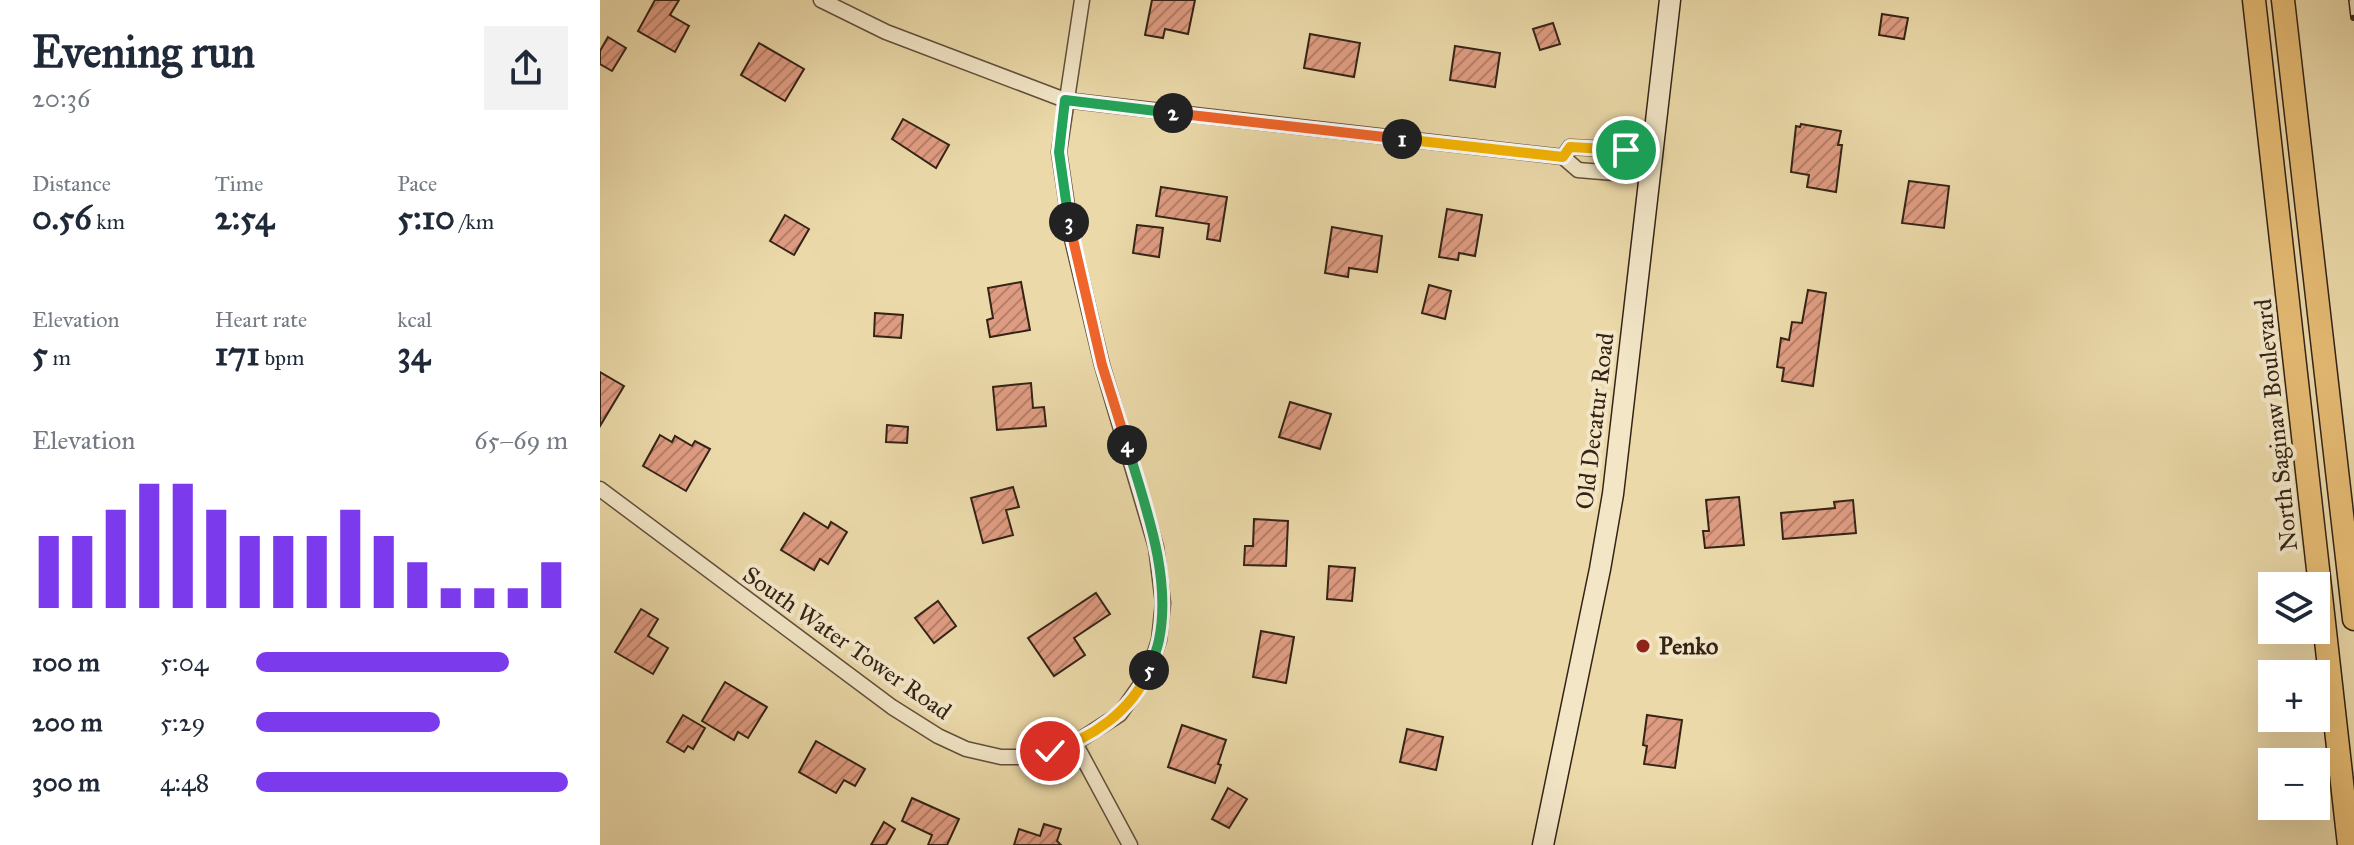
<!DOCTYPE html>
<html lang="en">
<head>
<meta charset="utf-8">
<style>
  :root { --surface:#fff; --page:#f2f2f3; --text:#1f2937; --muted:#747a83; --accent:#7c3aed }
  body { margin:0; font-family:"IM FELL Great Primer",serif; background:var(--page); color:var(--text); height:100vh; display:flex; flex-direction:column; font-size:30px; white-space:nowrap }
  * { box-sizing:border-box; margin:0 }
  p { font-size:26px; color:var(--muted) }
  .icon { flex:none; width:44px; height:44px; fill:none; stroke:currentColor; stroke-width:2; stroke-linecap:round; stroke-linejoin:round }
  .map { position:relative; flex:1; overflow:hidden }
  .sheet { display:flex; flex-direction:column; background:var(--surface); width:600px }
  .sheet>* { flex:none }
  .controls { position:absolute; left:1658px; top:572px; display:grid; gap:16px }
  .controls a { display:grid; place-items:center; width:72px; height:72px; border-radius:0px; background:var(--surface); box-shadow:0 8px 32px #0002; font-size:40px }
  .pin { position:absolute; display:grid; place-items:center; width:68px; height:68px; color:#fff; margin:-34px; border:4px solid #fff; border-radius:50%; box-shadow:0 2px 8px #0007 }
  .km { position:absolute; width:40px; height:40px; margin:-20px; border-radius:50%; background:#222; color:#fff; font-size:22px; line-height:40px; text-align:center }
  .round { display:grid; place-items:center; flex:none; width:84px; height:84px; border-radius:0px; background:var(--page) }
  .head { display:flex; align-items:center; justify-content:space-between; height:136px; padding:0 32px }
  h1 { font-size:44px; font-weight:700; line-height:60px }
  .figures { display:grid; grid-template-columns:repeat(3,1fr); gap:12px; height:136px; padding:8px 32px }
  .figures div { display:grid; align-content:center }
  .figures b { font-size:34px; font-weight:700 }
  .figures small { font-size:22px; font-weight:400 }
  .figures p { font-size:22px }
  .chart { height:224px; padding:16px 32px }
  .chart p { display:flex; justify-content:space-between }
  .chart svg { width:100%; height:144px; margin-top:8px; stroke:var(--accent); stroke-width:6 }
  ul { padding:0 32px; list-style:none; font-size:26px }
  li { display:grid; grid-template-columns:128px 96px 1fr; align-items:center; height:60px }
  li i { height:20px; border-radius:10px; background:var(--accent) }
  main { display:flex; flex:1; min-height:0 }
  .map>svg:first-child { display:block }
</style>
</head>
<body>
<main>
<section class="sheet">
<div class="head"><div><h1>Evening run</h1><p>20:36</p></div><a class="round"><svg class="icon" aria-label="share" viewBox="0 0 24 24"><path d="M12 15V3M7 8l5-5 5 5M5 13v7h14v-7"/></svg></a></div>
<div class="figures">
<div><p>Distance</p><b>0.56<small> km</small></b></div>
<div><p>Time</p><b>2:54</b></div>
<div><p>Pace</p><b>5:10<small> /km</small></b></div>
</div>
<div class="figures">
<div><p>Elevation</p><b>5<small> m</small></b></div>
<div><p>Heart rate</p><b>171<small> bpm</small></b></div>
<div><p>kcal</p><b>34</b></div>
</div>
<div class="chart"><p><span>Elevation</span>65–69 m</p>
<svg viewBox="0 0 160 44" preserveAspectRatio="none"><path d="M5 44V22M15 44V22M25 44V14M35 44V6M45 44V6M55 44V14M65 44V22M75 44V22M85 44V22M95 44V14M105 44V22M115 44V30M125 44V38M135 44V38M145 44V38M155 44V30"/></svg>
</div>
<ul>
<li><b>100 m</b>5:04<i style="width:81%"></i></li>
<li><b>200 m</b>5:29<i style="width:59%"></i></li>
<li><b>300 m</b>4:48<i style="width:100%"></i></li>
</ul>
</section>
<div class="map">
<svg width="1754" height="845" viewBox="0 0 1754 845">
  <defs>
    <pattern id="building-hatch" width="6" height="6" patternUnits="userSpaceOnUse" patternTransform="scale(2)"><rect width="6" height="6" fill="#e09c82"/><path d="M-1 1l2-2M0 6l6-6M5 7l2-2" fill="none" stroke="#b67f69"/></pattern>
  </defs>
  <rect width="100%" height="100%" fill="#ebd9a9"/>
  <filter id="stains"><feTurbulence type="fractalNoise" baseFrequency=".0025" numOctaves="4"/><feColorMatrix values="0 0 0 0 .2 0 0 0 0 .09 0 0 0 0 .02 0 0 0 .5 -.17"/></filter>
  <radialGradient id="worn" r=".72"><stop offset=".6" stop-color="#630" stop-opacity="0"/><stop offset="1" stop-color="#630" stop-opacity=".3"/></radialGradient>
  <g fill="url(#building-hatch)" stroke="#342316" stroke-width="2">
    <path d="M55,0H79L70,15L89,26L75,52L38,31Z"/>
    <path d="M552,0H595L588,34L565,29L563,38L545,35Z"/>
    <path d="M1282,14L1308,18L1304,39L1279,35Z"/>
    <path d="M953,23L960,44L940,50L933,29Z"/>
    <path d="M710,34L760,43L754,77L704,68Z"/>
    <path d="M8,37L26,48L12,71L0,64V51Z"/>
    <path d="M159,43L204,69L185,101L141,75Z"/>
    <path d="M855,46L900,53L895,87L850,80Z"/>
    <path d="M303,119L349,145L336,168L292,139Z"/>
    <path d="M1201,124L1241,131L1238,145H1242L1236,192L1207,187L1209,175L1191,172L1196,126L1200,127Z"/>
    <path d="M1309,181L1349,186L1344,228L1302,223Z"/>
    <path d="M561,187L627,197L620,241L607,239L609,224L556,216Z"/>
    <path d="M847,209L882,215L875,256L859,253L858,260L839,257Z"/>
    <path d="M185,215L209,229L194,255L170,241Z"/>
    <path d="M537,225L563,228L559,257L533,253Z"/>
    <path d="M732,227L782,236L777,272L749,268L748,277L725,273Z"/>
    <path d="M421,282L430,330L390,337L387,320L393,318L388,288Z"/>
    <path d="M829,285L851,291L845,319L822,313Z"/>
    <path d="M1208,290L1226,293L1213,386L1182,381L1184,368L1177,367L1181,338L1189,340L1192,322L1202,323Z"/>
    <path d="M275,313L303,315L301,338L274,336Z"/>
    <path d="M0,372L24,386L0,426Z"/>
    <path d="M431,383L433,408L444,407L446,426L397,430L393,387Z"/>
    <path d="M690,402L731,414L720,449L679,437Z"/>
    <path d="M287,425L308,427L307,443L286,442Z"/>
    <path d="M60,435L72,442L75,436L92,446L95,441L110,449L86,491L43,466Z"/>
    <path d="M413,487L419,507L406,510L413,535L383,543L371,498Z"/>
    <path d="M1139,497L1144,545L1105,548L1103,531H1109L1106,500Z"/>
    <path d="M1253,500L1256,533L1183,539L1181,513L1235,508L1234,502Z"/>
    <path d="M204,513L228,528L231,522L247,532L228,564L220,559L214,570L181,550Z"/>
    <path d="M654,519L688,521L686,566L644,565L645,546H653Z"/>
    <path d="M729,566L755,568L752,601L727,599Z"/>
    <path d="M496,593L510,614L474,638L485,655L454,676L428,638Z"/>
    <path d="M338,601L356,626L334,643L315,618Z"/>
    <path d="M41,609L58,619L48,636L68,648L53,674L15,652Z"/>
    <path d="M661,631L694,637L686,683L653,677Z"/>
    <path d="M125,682L167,707L148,738L138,732L134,740L102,721Z"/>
    <path d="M83,715L105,728L93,749L88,746L84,752L67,742Z"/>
    <path d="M1047,715L1082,720L1075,768L1044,764L1047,746L1043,745Z"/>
    <path d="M582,725L626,740L618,764L621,765L615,783L568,767Z"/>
    <path d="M807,729L843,737L836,770L800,762Z"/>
    <path d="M216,741L265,769L255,786L244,780L236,793L199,772Z"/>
    <path d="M628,788L647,799L629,828L612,819Z"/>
    <path d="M312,798L359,819L347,845H328L332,835L302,821Z"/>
    <path d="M284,822L295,829L286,845H271Z"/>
    <path d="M444,824L461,829L457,841L461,845H414L419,829L440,836Z"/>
  </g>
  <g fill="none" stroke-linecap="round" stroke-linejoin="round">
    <g stroke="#62503b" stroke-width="17">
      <g id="street">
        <path d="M221,0L286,32L465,100L963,157L978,170L1026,174L1050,166"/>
        <path d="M963,157L970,147L1026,150L1050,166"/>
        <path d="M0,489L292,707L338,736L366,749L401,757H427L475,743L520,714L548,674L559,640L563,603L556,547L502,365L472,239L459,152L482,0"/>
        <path d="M475,743L530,845"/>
      </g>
    </g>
    <g stroke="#342316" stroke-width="23">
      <path id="secondary" d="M943,845L1000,569L1013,494L1070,0"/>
    </g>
    <g stroke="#342316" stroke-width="25">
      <g id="primary">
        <path d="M1654,0L1749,845"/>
        <path d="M1683,0L1754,619"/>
      </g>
    </g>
    <use href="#street" stroke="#f2e6c7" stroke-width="14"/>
    <use href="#secondary" stroke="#f2e6c7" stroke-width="20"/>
    <use href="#primary" stroke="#e6bc74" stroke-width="22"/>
    <g stroke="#342316" stroke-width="8">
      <path id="rail" d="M1752,0L1754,17"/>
    </g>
    <use href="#rail" stroke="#f2e6c7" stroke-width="5" stroke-dasharray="15" stroke-linecap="butt"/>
  </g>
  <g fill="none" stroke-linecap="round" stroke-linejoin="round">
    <g stroke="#fff" stroke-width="16">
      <path id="split-1" d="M802,139L963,157L970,147L1026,150"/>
    </g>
    <g stroke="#fff" stroke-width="16">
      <path id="split-2" d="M573,113L802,139"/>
    </g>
    <g stroke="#fff" stroke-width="16">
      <path id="split-3" d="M469,222L459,152L465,100L573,113"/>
    </g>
    <g stroke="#fff" stroke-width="16">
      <path id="split-4" d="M469,222L502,365L527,445"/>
    </g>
    <g stroke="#fff" stroke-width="16">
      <path id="split-5" d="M527,445C545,506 572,576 559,640C557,650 553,660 549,670"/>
    </g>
    <g stroke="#fff" stroke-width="16">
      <path id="split-6" d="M450,751C491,739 532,711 549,670"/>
    </g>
    <use href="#split-1" stroke="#f5b400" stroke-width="10"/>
    <use href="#split-2" stroke="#f0652b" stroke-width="10"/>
    <use href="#split-3" stroke="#22a559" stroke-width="10"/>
    <use href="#split-4" stroke="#f0652b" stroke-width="10"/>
    <use href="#split-5" stroke="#22a559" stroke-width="10"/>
    <use href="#split-6" stroke="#f5b400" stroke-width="10"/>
  </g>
  <circle fill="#8f2418" stroke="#f2e6c7" stroke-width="3" cx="1043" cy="646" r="8"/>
  <g text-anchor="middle" stroke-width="8" stroke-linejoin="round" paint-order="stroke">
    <g font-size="24" fill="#342316" stroke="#f2e6c7">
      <text transform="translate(995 421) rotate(-83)" y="8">Old Decatur Road</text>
      <text transform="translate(1676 425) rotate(-96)" y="8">North Saginaw Boulevard</text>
      <text transform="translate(247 643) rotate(35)" y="8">South Water Tower Road</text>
    </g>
    <g font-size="24" font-weight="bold" fill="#342316" stroke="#f2e6c7" text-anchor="start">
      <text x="1059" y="654">Penko</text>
    </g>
  </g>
  <rect width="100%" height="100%" filter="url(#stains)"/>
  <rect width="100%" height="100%" fill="url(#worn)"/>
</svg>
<div class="controls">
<a><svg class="icon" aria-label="layers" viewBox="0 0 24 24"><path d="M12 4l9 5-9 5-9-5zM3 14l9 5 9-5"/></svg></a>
<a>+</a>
<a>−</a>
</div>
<div class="pin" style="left:1026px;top:150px;background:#1e9e55"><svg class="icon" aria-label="arrive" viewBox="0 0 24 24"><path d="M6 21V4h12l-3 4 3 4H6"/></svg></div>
<div class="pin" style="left:450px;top:751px;background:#d93025"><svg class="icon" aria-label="check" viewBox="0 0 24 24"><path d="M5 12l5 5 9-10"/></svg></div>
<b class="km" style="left:802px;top:139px">1</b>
<b class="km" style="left:573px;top:113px">2</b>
<b class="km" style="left:469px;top:222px">3</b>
<b class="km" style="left:527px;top:445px">4</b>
<b class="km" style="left:549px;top:670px">5</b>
</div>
</main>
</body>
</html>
